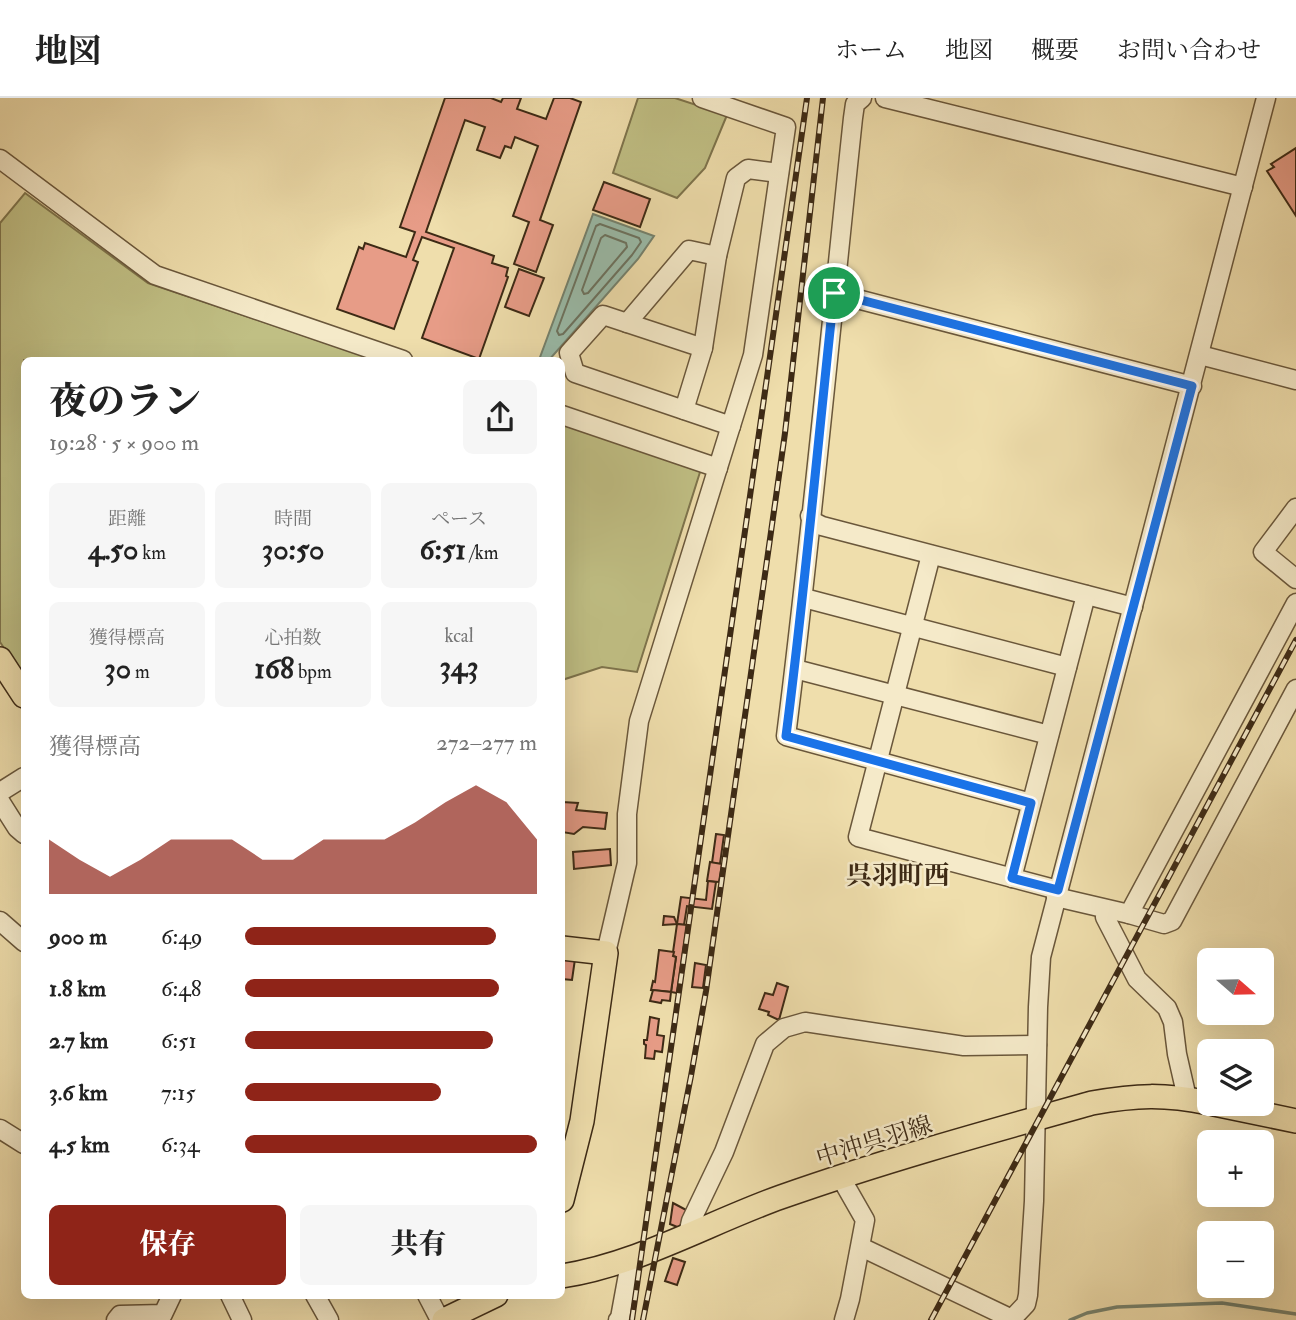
<!DOCTYPE html>
<html lang="ja">
<head>
<meta charset="utf-8">
<style>
  :root { --surface:#fff; --page:#f6f6f6; --text:#222; --muted:#767676; --line:#e0e0e0; --accent:#8f2418 }
  body { margin:0; font-family:"IM FELL Double Pica","Noto Serif JP",serif; background:var(--page); color:var(--text); height:100vh; display:flex; flex-direction:column; font-size:26px; white-space:nowrap }
  * { box-sizing:border-box; margin:0 }
  p { font-size:23px; color:var(--muted) }
  .icon { flex:none; width:38px; height:38px; fill:none; stroke:currentColor; stroke-width:2; stroke-linecap:round; stroke-linejoin:round }
  .map { position:relative; flex:1; overflow:hidden }
  .panel { position:absolute; left:21px; top:259px; width:544px; height:942px; display:flex; flex-direction:column; background:var(--surface); border-radius:10px; box-shadow:0 7px 28px #0002 }
  .panel>* { flex:none }
  .needle { width:46px; rotate:110deg }
  .fabs { position:absolute; left:1197px; top:850px; display:grid; gap:14px }
  .fabs a { display:grid; place-items:center; width:77px; height:77px; border-radius:10px; background:var(--surface); box-shadow:0 7px 28px #0002; font-size:35px }
  .pin { position:absolute; display:grid; place-items:center; width:60px; height:60px; color:#fff; margin:-30px; border:4px solid #fff; border-radius:50%; box-shadow:0 2px 7px #0007 }
  .round { display:grid; place-items:center; flex:none; width:74px; height:74px; border-radius:10px; background:var(--page) }
  .overview { display:flex; align-items:center; justify-content:space-between; height:119px; padding:0 28px }
  h1 { font-size:38px; font-weight:800; line-height:52px }
  .figures { display:grid; grid-template-columns:repeat(3,1fr); gap:10px; height:119px; padding:7px 28px }
  .figures div { display:grid; align-content:center; border-radius:10px; background:var(--page); text-align:center }
  .figures b { font-size:30px; font-weight:800 }
  .figures small { font-size:19px; font-weight:400 }
  .figures p { font-size:19px }
  .chart { height:196px; padding:14px 28px }
  .chart p { display:flex; justify-content:space-between }
  .chart svg { width:100%; height:126px; margin-top:7px; fill:var(--accent); opacity:.7 }
  .cta { display:flex; gap:14px; margin-top:auto; padding:14px 28px }
  .cta a { flex:1; height:80px; border-radius:10px; background:var(--accent); color:#fff; font-size:28px; font-weight:800; line-height:80px; text-align:center }
  .cta a+a { background:var(--page); color:var(--text) }
  ul { padding:0 28px; list-style:none; font-size:23px }
  li { display:grid; grid-template-columns:112px 84px 1fr; align-items:center; height:52px }
  li i { height:18px; border-radius:9px; background:var(--accent) }
  header { display:flex; align-items:center; gap:42px; box-sizing:border-box; height:98px; padding:0 35px; background:var(--surface); border-bottom:2px solid var(--line) }
  header strong { font-size:33px }
  nav { display:flex; gap:38px; margin-inline-start:auto; font-size:24px }
  .map>svg:first-child { display:block }
</style>
</head>
<body>
<header>
<strong>地図</strong>
<nav><a>ホーム</a><a>地図</a><a>概要</a><a>お問い合わせ</a></nav>
</header>
<div class="map">
<svg width="1296" height="1222" viewBox="0 0 1296 1222">
  <rect width="100%" height="100%" fill="#efdeac"/>
  <filter id="stains"><feTurbulence type="fractalNoise" baseFrequency=".00286" numOctaves="4"/><feColorMatrix values="0 0 0 0 .2 0 0 0 0 .09 0 0 0 0 .02 0 0 0 .5 -.17"/></filter>
  <radialGradient id="worn" r=".72"><stop offset=".6" stop-color="#630" stop-opacity="0"/><stop offset="1" stop-color="#630" stop-opacity=".3"/></radialGradient>
  <g fill="#c0bf84" stroke="#7e744c" stroke-width="2">
    <path d="M638,0H675L727,17L705,70L677,100L613,75Z"/>
    <path d="M25,95L148,185L376,262H24V581L0,544V125Z"/>
    <path d="M562,324L701,371L637,574L602,569L562,582Z"/>
  </g>
  <path fill="#9abcaa" stroke="#75826e" stroke-width="2" d="M593,116L654,138L638,161L549,262H539Z"/>
  <g fill="none" stroke-linecap="round" stroke-linejoin="round">
    <g stroke="#6c7360" stroke-width="2">
      <path d="M600,126L639,140L641,144L632,157L563,236L559,237L557,233L596,128Z"/>
      <path d="M605,137L626,145L627,149L588,195L584,196L582,192L601,140Z"/>
    </g>
    <path stroke="#75826e" stroke-width="3.5" d="M1070,1222L1087,1215L1117,1209L1222,1205L1296,1216"/>
  </g>
  <g fill="#e79c87" stroke="#3d2a15" stroke-width="2">
    <path d="M445,0H491L501,4L503,0H521L517,11L546,21L554,0H570L581,4L540,122L553,127L536,174L514,166L529,124L513,118L538,48L515,39L511,50L505,48L500,60L477,52L485,29L465,22L426,134L494,158L492,165L508,170L506,178L508,179L479,261L422,240L454,150L422,139L413,162L418,164L394,231L337,211L359,149L363,151L365,145L406,159L415,134L400,129Z"/>
    <path d="M1296,50V118L1267,73L1274,69L1271,66Z"/>
    <path d="M604,84L650,101L640,129L593,112Z"/>
    <path d="M519,171L544,180L529,218L505,209Z"/>
    <path d="M562,704L578,705L576,712L607,715L605,731L583,729L574,736L562,734Z"/>
    <path d="M716,736L724,737L720,766L712,765Z"/>
    <path d="M610,751L611,767L574,771L573,754Z"/>
    <path d="M710,764L722,766L719,784L707,783Z"/>
    <path d="M708,783L716,784L712,811L687,808L684,827L677,826L681,799L706,802Z"/>
    <path d="M664,818L674,819L677,826L663,827Z"/>
    <path d="M677,826L687,827L677,895L671,894L676,859L673,858V854Z"/>
    <path d="M659,852L674,854L673,858L676,859L671,894L651,892L653,883L655,884Z"/>
    <path d="M562,859L575,861L572,882L562,881Z"/>
    <path d="M695,865L706,867L703,890L692,889Z"/>
    <path d="M777,885L788,889L779,922L768,917L769,914L759,911L765,895L773,897Z"/>
    <path d="M653,892L671,894L670,903L662,902L661,905L650,903Z"/>
    <path d="M650,919L659,921L657,937L664,938L662,954L655,953L654,961L645,960L646,947L644,946V942H647Z"/>
    <path d="M673,1105L690,1114L682,1131L670,1126Z"/>
    <path d="M673,1160L685,1164L677,1187L665,1183Z"/>
  </g>
  <g fill="none" stroke-linecap="round" stroke-linejoin="round">
    <g stroke="#6a573b" stroke-width="21">
      <g id="minor">
        <path d="M862,0L855,6L853,20C831,226 812,433 786,638L1031,705"/>
        <path d="M885,0L1243,89"/>
        <path d="M0,61L155,177L403,262"/>
        <path d="M834,195L1192,288"/>
        <path d="M627,225L689,152L717,158"/>
        <path d="M703,250L603,217L569,255L575,275L731,328"/>
        <path d="M1200,257L1296,282"/>
        <path d="M684,312L703,250L717,158L736,80L748,71L779,75"/>
        <path d="M562,317L718,370"/>
        <path d="M1296,410L1263,454L1296,481"/>
        <path d="M810,418L814,424L822,428L1133,509"/>
        <path d="M931,457L858,739L1058,792"/>
        <path d="M804,500L1067,569"/>
        <path d="M795,571L1049,637"/>
        <path d="M0,694L24,679"/>
        <path d="M0,703L17,730L24,736"/>
        <path d="M1012,780L1086,497"/>
        <path d="M1056,799L1129,816L1296,505"/>
        <path d="M1129,816L1164,826L1172,823L1296,591"/>
        <path d="M1105,819L1137,881L1167,910L1173,924L1177,956L1187,1000"/>
        <path d="M0,823L24,844"/>
        <path d="M606,855L627,765V716L639,623L753,257L786,29L702,0"/>
        <path d="M0,1031L24,1046"/>
        <path d="M841,1080L865,1122L850,1201L844,1222"/>
        <path d="M688,1136L691,1123L724,1054L765,946L784,930L805,924L964,948L1037,947"/>
        <path d="M861,1149L1012,1221"/>
        <path d="M230,1197L242,1222"/>
        <path d="M315,1197L329,1222"/>
        <path d="M427,1197L440,1222"/>
        <path d="M116,1222L120,1217L163,1216L172,1197"/>
        <path d="M618,1222L620,1220L631,1160"/>
        <path d="M1011,1222L1026,1206L1028,1197L1034,1103L1038,909L1041,859L1266,0"/>
      </g>
    </g>
    <g stroke="#3d2a15" stroke-width="26">
      <g id="major">
        <path d="M0,561L24,598"/>
        <path d="M562,850L606,855L582,1023L562,1102"/>
        <path d="M1214,1006L1296,1023"/>
        <path d="M562,1178C639,1166 708,1125 781,1099C883,1063 988,1034 1092,1005C1137,997 1164,996 1209,1005"/>
        <path d="M444,1222L496,1197"/>
      </g>
    </g>
    <use href="#minor" stroke="#f5eac9" stroke-width="18"/>
    <use href="#major" stroke="#efdeac" stroke-width="23"/>
    <g stroke="#3d2a15" stroke-width="6">
      <g id="rail">
        <path d="M632,1222L807,0"/>
        <path d="M643,1222L691,978L706,893L785,335L823,0"/>
        <path d="M931,1222L1296,542"/>
      </g>
    </g>
    <use href="#rail" stroke="#f5eac9" stroke-width="3.5" stroke-dasharray="10" stroke-linecap="butt"/>
  </g>
  <g fill="none" stroke-linecap="round" stroke-linejoin="round">
    <g stroke="#fff" stroke-width="14">
      <path id="route" d="M834,195L1192,288L1058,792L1012,780L1031,705L786,638C805,491 818,343 834,195Z"/>
    </g>
    <use href="#route" stroke="#1a73e8" stroke-width="9"/>
  </g>
  <g text-anchor="middle" stroke-width="5" stroke-linejoin="round" paint-order="stroke">
    <g font-size="24" fill="#3d2a15" stroke="#f5eac9">
      <text transform="translate(874 1043) rotate(-17)" y="8">中沖呉羽線</text>
    </g>
    <g font-size="26" font-weight="bold" fill="#3d2a15" stroke="#f5eac9">
      <text x="898" y="786">呉羽町西</text>
    </g>
  </g>
  <rect width="100%" height="100%" filter="url(#stains)"/>
  <rect width="100%" height="100%" fill="url(#worn)"/>
</svg>
<div class="fabs">
<a><svg class="needle" viewBox="-14 -14 28 28"><path d="M0-13l5 13h-10z" fill="#e53935"/><path d="M0 13l5-13h-10z" fill="#767676"/></svg></a>
<a><svg class="icon" aria-label="layers" viewBox="0 0 24 24"><path d="M12 4l9 5-9 5-9-5zM3 14l9 5 9-5"/></svg></a>
<a>+</a>
<a>−</a>
</div>
<div class="pin" style="left:834px;top:195px;background:#1e9e55"><svg class="icon" aria-label="arrive" viewBox="0 0 24 24"><path d="M6 21V4h12l-3 4 3 4H6"/></svg></div>
<section class="panel">
<div class="overview"><div><h1>夜のラン</h1><p>19:28 · 5 × 900 m</p></div><a class="round"><svg class="icon" aria-label="share" viewBox="0 0 24 24"><path d="M12 15V3M7 8l5-5 5 5M5 13v7h14v-7"/></svg></a></div>
<div class="figures">
<div><p>距離</p><b>4.50<small> km</small></b></div>
<div><p>時間</p><b>30:50</b></div>
<div><p>ペース</p><b>6:51<small> /km</small></b></div>
</div>
<div class="figures">
<div><p>獲得標高</p><b>30<small> m</small></b></div>
<div><p>心拍数</p><b>168<small> bpm</small></b></div>
<div><p>kcal</p><b>343</b></div>
</div>
<div class="chart"><p><span>獲得標高</span>272–277 m</p>
<svg viewBox="0 0 160 44" preserveAspectRatio="none"><path d="M0 44V25L10 32L20 38L30 32L40 25L50 25L60 25L70 32L80 32L90 25L100 25L110 25L120 19L130 12L140 6L150 12L160 25V44z"/></svg>
</div>
<ul>
<li><b>900 m</b>6:49<i style="width:86%"></i></li>
<li><b>1.8 km</b>6:48<i style="width:87%"></i></li>
<li><b>2.7 km</b>6:51<i style="width:85%"></i></li>
<li><b>3.6 km</b>7:15<i style="width:67%"></i></li>
<li><b>4.5 km</b>6:34<i style="width:100%"></i></li>
</ul>
<div class="cta"><a>保存</a><a>共有</a></div>
</section>
</div>
</body>
</html>
